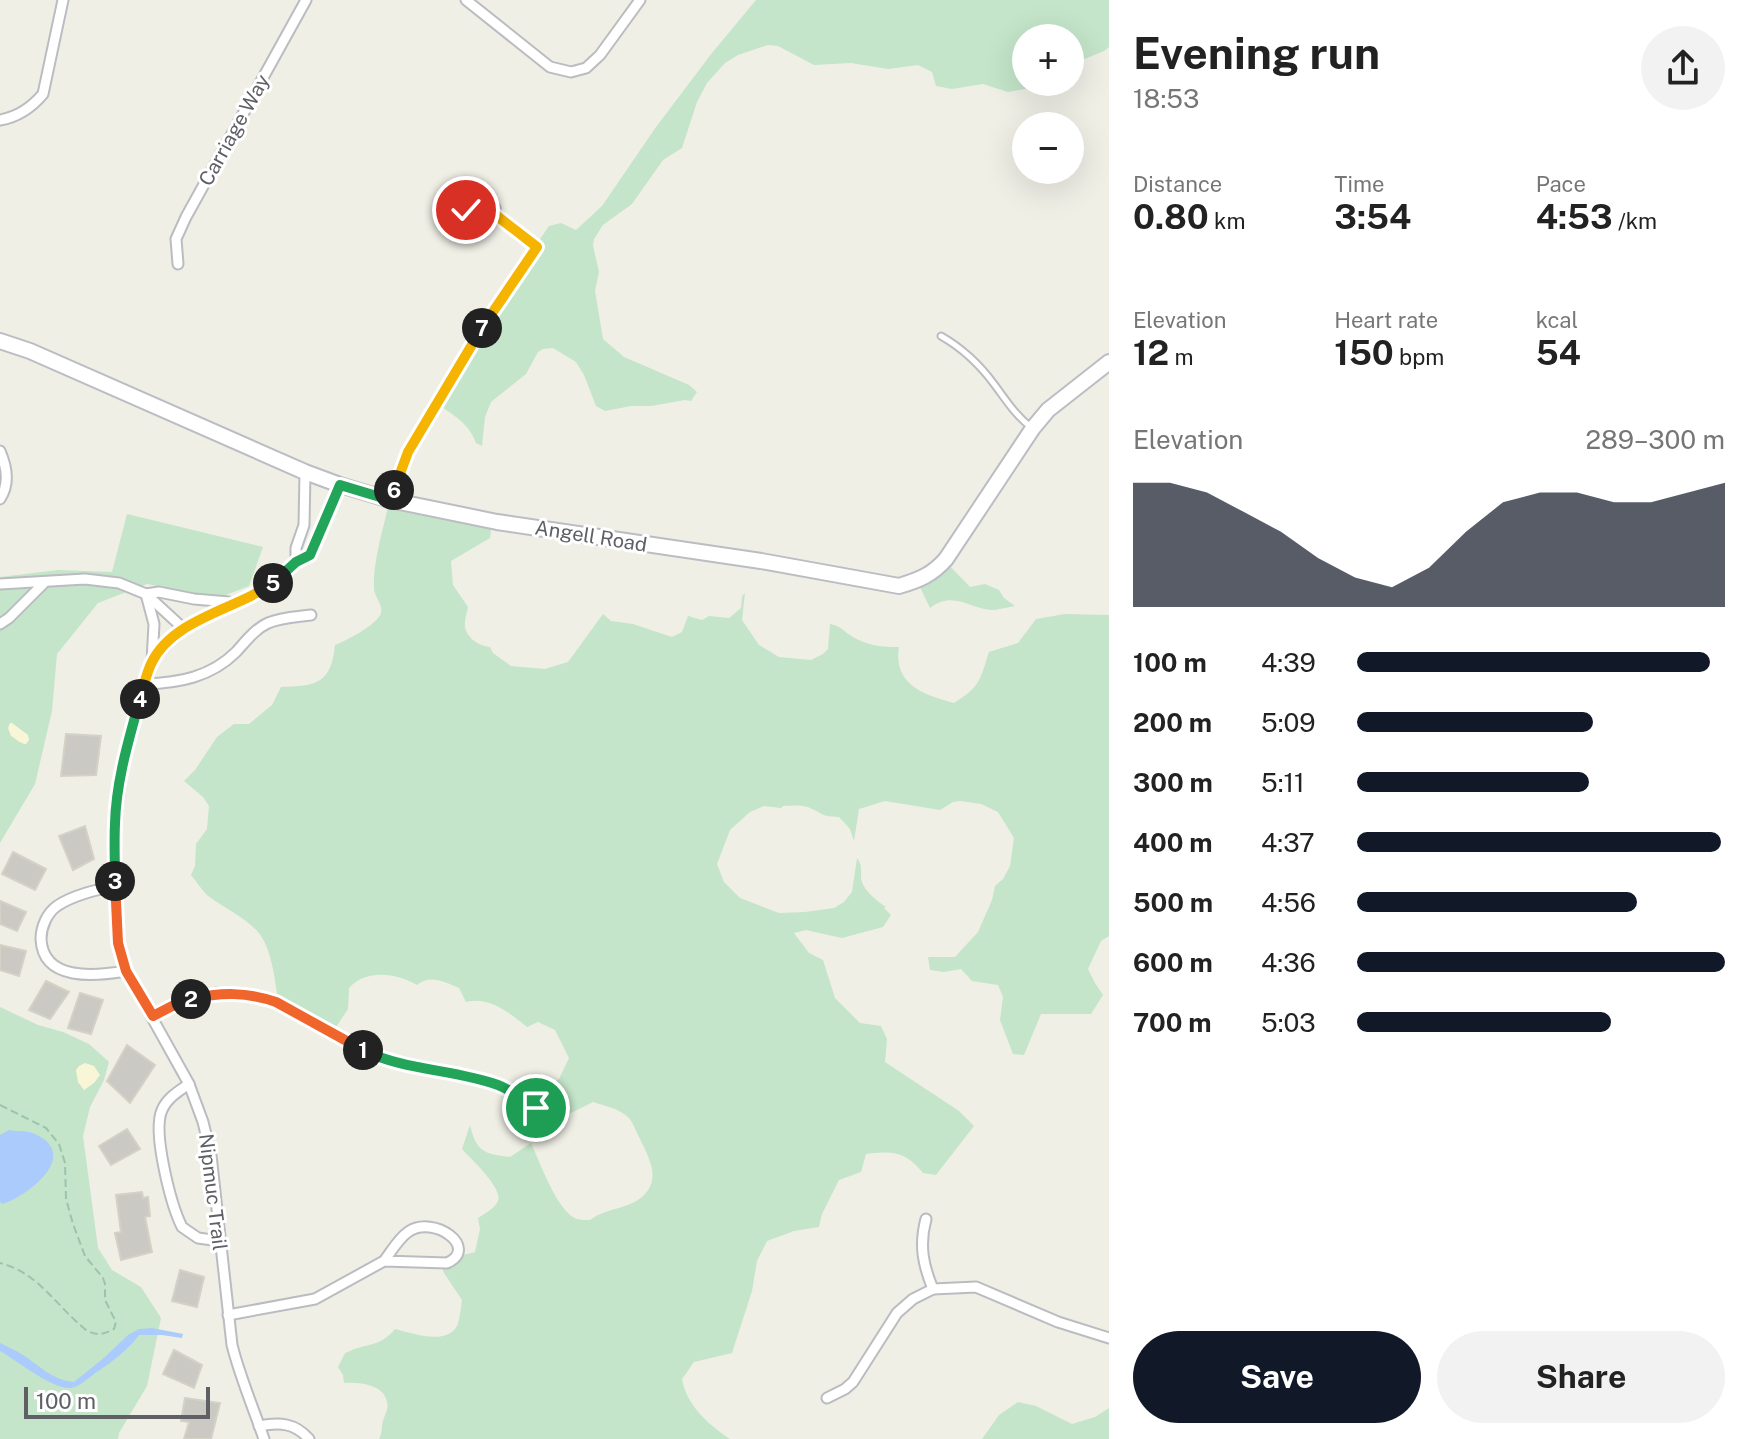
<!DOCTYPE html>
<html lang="en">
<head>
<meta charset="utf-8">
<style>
  :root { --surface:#fff; --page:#f2f2f2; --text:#222; --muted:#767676; --accent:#111827 }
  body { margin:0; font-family:"Public Sans",sans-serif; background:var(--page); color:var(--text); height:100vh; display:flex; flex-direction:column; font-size:30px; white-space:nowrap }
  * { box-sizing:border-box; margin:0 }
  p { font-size:26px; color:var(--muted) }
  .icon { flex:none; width:44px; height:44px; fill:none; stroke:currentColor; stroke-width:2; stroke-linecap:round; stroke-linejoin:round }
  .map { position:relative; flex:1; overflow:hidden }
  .drawer { display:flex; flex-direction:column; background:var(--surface); width:640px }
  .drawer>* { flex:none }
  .fabs { position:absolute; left:1012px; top:24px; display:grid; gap:16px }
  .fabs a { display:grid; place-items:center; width:72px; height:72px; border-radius:50%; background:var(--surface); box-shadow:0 8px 32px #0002; font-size:40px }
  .scale { position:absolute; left:24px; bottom:20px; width:186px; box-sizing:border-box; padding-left:8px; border:4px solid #5e6066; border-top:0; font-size:22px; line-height:28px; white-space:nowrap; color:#5e6066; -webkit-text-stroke:6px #fff; paint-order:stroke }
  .pin { position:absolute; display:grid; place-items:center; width:68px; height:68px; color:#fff; margin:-34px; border:4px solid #fff; border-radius:50%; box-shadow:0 2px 8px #0007 }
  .km { position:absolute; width:40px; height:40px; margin:-20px; border-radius:50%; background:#222; color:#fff; font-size:22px; line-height:40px; text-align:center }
  .round { display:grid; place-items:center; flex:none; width:84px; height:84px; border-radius:42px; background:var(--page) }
  .head { display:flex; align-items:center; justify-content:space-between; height:136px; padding:0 24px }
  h1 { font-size:44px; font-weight:700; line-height:60px }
  .metrics { display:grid; grid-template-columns:repeat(3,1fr); gap:12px; height:136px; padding:8px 24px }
  .metrics div { display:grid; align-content:center }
  .metrics b { font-size:34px; font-weight:700 }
  .metrics small { font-size:22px; font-weight:400 }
  .metrics p { font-size:22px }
  .chart { height:224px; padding:16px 24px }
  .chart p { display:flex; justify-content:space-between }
  .chart svg { width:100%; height:144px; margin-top:8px; fill:var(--accent); opacity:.7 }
  .action { display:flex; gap:16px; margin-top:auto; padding:16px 24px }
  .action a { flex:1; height:92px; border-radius:48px; background:var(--accent); color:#fff; font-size:32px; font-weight:700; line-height:92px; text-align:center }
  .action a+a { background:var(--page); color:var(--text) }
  ul { padding:0 24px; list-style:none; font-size:26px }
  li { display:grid; grid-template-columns:128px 96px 1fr; align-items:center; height:60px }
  li i { height:20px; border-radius:10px; background:var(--accent) }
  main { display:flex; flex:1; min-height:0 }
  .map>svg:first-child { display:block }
</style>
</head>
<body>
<main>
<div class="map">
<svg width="1109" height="1439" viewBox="0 0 1109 1439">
  <rect width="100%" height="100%" fill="#efefe6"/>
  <g fill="#c4e5c9">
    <path d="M756,0H1109V47L1104,51L1070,65V38H1026V82H1037L1025,89L1008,92L983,84L952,89L936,86L932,72L918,65L888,69L851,63L814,65L778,46L768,45L738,55L725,63L707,83L697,102L682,148L663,160L632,204L603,225L594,239L593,246L599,272L595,291L603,339L624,357L689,385L697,392L691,401L685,400L651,406H631L605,411L596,406L584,375L576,362L553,348L543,349L538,352L526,374L491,402L485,417L482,446L476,443C469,423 453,415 436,403L481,325L549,226L561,223L576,230L602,206L656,127L712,53Z"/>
    <path d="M391,495L493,516L490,538L451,561L453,585L468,607C467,613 464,621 465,627C467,638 479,646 490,647L493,653L511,666L545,669L568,662L603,614L611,621L633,624L672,637L682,632L688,616L702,620L709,616L729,618L741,608L742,596L745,593L742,620L759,645L779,657L811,660L823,654L828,649L830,624C842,626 844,632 853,637C868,646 883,647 899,647C893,685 924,695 954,703C980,687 980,680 989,652L1018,643L1036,619L1065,614L1109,615V936L1101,941L1088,969L1095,983L1103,995L1091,1014H1041L1024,1055L1013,1054L1000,1020L1003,997L998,985L972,981L961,969L944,972L930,970L928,957H955L978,932L992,900L995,886L1003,879L1010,866L1014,838L998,812L981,804L960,801L953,802L940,810L885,801L859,809L854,841L850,829L839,817C821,816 827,816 812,809C804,804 792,806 783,806L781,808L764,806L750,812L730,830L717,864L724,882L740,898L779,913L805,912L834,908L844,902L852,892L857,858C862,865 861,868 861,877C862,890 876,900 886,907L884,908L891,915L883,927L842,938L806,930L794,933L809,953L823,960L835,998L860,1023L881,1026L887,1039L885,1062L959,1111L974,1126L936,1175L923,1173C905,1151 893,1151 866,1154L861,1172L839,1180L822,1214L819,1227L794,1231L767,1241L757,1261L752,1291L732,1353L694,1362L682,1379C687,1406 708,1424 730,1439H379C383,1432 381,1427 383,1421C385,1414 389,1409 387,1402C384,1384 358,1382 344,1383L343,1375L338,1367L345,1353C349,1352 353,1349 358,1348C375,1343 382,1344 395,1329C412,1333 446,1346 457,1326C460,1319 461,1307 462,1300L444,1273L440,1261L475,1252L480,1229L478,1218C484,1214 495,1208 498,1201C503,1188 471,1159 462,1149L470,1125C476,1152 485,1154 510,1157L531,1143C540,1162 557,1212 577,1219C581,1220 586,1220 590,1220C606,1208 628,1209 642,1197C662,1179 649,1158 640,1139C636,1132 633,1122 628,1117C618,1108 605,1106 593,1102L565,1116L543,1100L552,1083L559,1079L569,1058L555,1030L538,1022L527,1027C510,1013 489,996 466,1002L459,988C444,982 431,974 417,985C396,973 366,969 349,988L348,1009L334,1030L278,998C274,977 272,949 258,932C244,916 223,908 207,895C201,889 196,881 191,875L195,866L196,844L207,829L209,806L203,797L184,781L195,770L217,737L234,724H249L272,705L281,687C316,686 331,684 335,645C346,641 378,624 381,613C383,604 375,598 374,589C374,585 374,581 374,577C376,550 385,522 391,495Z"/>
    <path d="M127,514L263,547L249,586L218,598L147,584L98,603L57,654L52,711L35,784L0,843V577L58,570L112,572Z"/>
    <path d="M944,560L970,587L985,584L999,590L1004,598L1015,606C1009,607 1001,609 995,610C972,611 954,589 930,608L919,585Z"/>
    <path d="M0,1007L38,1025L63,1032L89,1044L109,1062L104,1080L90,1107L83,1136L98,1248L112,1270L141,1287L161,1318L147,1386L119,1433L118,1439H0Z"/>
    <path d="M1018,1402L1036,1406L1072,1424L1095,1417L1109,1408V1439H982L999,1415Z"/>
  </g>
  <g fill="#f9f6d7">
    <path d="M10,723H12L28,735L29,740L26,744C20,744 15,738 11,736L8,728Z"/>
    <path d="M85,1063L94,1066L100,1075L94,1083L84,1090L78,1082L76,1070L79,1066Z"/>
  </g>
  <g fill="#aacbfb">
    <path d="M9,1130C18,1132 27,1130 35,1134C81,1155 29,1195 3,1204L0,1202V1135Z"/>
    <path d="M152,1328L183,1334L182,1338L162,1335H139C129,1349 112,1362 97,1372C89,1377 80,1387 71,1388C53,1390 16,1360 0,1351V1343C7,1347 16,1350 23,1355C40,1366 52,1380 74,1382L105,1357L128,1335L139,1329Z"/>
  </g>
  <g fill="#cbc9c3" stroke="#d4d1c5" stroke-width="2">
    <path d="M66,734L101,736L96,775L61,776Z"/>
    <path d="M85,826L94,859L73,870L59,836Z"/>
    <path d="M13,852L46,869L35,890L2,874Z"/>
    <path d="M0,901L26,912L17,931L0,924Z"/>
    <path d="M0,945L26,951L19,976L0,970Z"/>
    <path d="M46,981L69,992L50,1019L29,1010Z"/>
    <path d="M80,993L103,1000L91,1034L68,1028Z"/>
    <path d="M127,1045L155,1065L130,1103L107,1081Z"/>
    <path d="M127,1129L140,1149L111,1165L99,1146Z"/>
    <path d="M142,1192L143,1198L148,1197L150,1216L145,1217L152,1252L121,1260L115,1233L121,1232L116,1195Z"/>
    <path d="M180,1270L204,1277L197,1307L172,1301Z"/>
    <path d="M174,1350L202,1365L194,1388L163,1374Z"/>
    <path d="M185,1398L220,1403L211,1439H184L189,1422L181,1421Z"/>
  </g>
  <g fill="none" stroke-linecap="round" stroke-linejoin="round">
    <g stroke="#bbbcc1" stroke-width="9">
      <path id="lane" d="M941,336C962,348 980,365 994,384C1006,400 1015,415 1032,428"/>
    </g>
    <g stroke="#bbbcc1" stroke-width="13">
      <g id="street">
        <path d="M466,0L550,67L571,72L586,68L600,55L640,0"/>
        <path d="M0,120C18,117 32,107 43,94L63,0"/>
        <path d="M178,264L176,239L186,217L306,0"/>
        <path d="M0,451C7,467 10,484 0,499"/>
        <path d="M390,500L408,452L433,408L488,318L511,287L537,247L497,216L495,208L486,192C476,189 470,187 462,194C461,214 481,218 497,216"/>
        <path d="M296,562V548L304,525L305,472"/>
        <path d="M0,584L85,579L119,583L146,594L184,629"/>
        <path d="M0,624L9,618L44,583"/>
        <path d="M152,661L154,624L146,594L159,592L194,599L229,602"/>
        <path d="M145,684C179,683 211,677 236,652C246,641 255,629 268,623C282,617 296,617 311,615"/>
        <path d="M115,886C96,890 73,895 57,906C47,913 41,927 41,939C43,982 96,976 126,971"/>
        <path d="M153,1016L180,1002L216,993L261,997L276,1002L326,1031L376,1057L397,1063L472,1077L502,1086L537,1109"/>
        <path d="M189,1084C179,1091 167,1098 162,1110C152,1132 171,1205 182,1227L198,1238L220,1241"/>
        <path d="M926,1219C919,1245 923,1265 933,1289"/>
        <path d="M228,1315L315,1299L384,1261L447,1263C480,1248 434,1214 408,1232C398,1239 391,1252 384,1261"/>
        <path d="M827,1398L845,1389L853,1382L897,1313L913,1299L933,1289L976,1287L1058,1322L1109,1338"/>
        <path d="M259,1426C280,1422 295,1423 309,1439"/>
        <path d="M264,1439C253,1407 240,1377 232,1345L211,1155L203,1122L189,1084L126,971L118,943L115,824L125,751L152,661L169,642L184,629L206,616L250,596L274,582L296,562L310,555L340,485"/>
      </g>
    </g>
    <g stroke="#bbbdc3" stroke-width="18">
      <path id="secondary" d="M0,341L30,351L305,472L340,485L390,500L497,522L761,561L899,586C919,580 932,575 946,559L1033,428L1048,410L1109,362"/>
    </g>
    <path stroke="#9cc4ad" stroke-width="2" stroke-dasharray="8 4" stroke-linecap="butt" d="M0,1105L46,1128L59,1144L65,1163L66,1199L73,1224L85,1256L103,1278L105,1284V1300L116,1322L114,1329C103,1335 96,1336 86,1330C56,1306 39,1273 0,1263"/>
    <use href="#lane" stroke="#fff" stroke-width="5"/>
    <use href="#street" stroke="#fff" stroke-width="9"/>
    <use href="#secondary" stroke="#fff" stroke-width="14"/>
  </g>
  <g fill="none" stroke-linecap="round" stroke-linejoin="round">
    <g stroke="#fff" stroke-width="16">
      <path id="split-1" d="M363,1050C405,1071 454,1069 498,1085C511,1090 524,1100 536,1108"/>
    </g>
    <g stroke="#fff" stroke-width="16">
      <path id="split-2" d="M191,999C222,992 246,992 276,1002L363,1050"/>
    </g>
    <g stroke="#fff" stroke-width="16">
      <path id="split-3" d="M115,881L118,943L126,971L153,1016L180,1002L191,999"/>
    </g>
    <g stroke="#fff" stroke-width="16">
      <path id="split-4" d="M115,881C115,862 114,843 115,824C116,781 129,739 140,699"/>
    </g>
    <g stroke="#fff" stroke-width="16">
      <path id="split-5" d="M140,699C144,687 146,673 152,662C170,626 217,613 251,596C258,592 266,587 273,583"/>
    </g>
    <g stroke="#fff" stroke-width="16">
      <path id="split-6" d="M273,583L296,562L310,555L340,485L390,500L394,490"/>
    </g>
    <g stroke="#fff" stroke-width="16">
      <path id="split-7" d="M394,490L408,452L482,328"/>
    </g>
    <g stroke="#fff" stroke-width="16">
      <path id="split-8" d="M466,210L477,215L497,216L537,247L482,328"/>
    </g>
    <use href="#split-1" stroke="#22a559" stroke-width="10"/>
    <use href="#split-2" stroke="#f0652b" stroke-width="10"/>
    <use href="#split-3" stroke="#f0652b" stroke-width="10"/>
    <use href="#split-4" stroke="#22a559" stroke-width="10"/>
    <use href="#split-5" stroke="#f5b400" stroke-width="10"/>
    <use href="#split-6" stroke="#22a559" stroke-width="10"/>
    <use href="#split-7" stroke="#f5b400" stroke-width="10"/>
    <use href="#split-8" stroke="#f5b400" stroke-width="10"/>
  </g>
  <g text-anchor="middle" stroke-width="6" stroke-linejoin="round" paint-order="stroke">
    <g font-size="20" fill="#5e6066" stroke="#fff">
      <text transform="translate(234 130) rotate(-61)" y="7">Carriage Way</text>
      <text transform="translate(591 536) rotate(9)" y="7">Angell Road</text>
      <text transform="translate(213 1192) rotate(83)" y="7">Nipmuc Trail</text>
    </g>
  </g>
</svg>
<div class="fabs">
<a>+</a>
<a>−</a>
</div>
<div class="scale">100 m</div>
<div class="pin" style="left:536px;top:1108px;background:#1e9e55"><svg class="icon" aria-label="arrive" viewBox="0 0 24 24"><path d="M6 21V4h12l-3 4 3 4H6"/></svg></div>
<div class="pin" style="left:466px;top:210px;background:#d93025"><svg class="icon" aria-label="check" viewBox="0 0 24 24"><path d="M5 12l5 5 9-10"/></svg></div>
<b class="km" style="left:363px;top:1050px">1</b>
<b class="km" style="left:191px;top:999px">2</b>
<b class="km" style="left:115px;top:881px">3</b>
<b class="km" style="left:140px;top:699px">4</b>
<b class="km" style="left:273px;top:583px">5</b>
<b class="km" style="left:394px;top:490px">6</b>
<b class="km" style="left:482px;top:328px">7</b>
</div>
<section class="drawer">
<div class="head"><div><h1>Evening run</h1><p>18:53</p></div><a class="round"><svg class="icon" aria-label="share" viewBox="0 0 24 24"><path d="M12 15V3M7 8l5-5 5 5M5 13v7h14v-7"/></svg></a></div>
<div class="metrics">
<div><p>Distance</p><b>0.80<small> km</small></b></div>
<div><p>Time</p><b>3:54</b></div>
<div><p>Pace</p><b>4:53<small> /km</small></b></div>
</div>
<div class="metrics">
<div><p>Elevation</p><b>12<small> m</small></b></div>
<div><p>Heart rate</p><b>150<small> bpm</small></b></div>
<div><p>kcal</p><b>54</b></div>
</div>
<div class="chart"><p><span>Elevation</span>289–300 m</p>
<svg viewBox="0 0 160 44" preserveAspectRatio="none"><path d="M0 44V6L10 6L20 9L30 15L40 21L50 29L60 35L70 38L80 32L90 21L100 12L110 9L120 9L130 12L140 12L150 9L160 6V44z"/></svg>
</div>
<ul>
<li><b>100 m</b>4:39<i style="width:96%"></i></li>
<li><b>200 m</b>5:09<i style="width:64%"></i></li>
<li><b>300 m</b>5:11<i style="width:63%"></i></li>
<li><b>400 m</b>4:37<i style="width:99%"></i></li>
<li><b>500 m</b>4:56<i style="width:76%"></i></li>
<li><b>600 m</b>4:36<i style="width:100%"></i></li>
<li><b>700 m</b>5:03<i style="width:69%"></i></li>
</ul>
<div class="action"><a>Save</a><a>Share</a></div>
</section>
</main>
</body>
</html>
